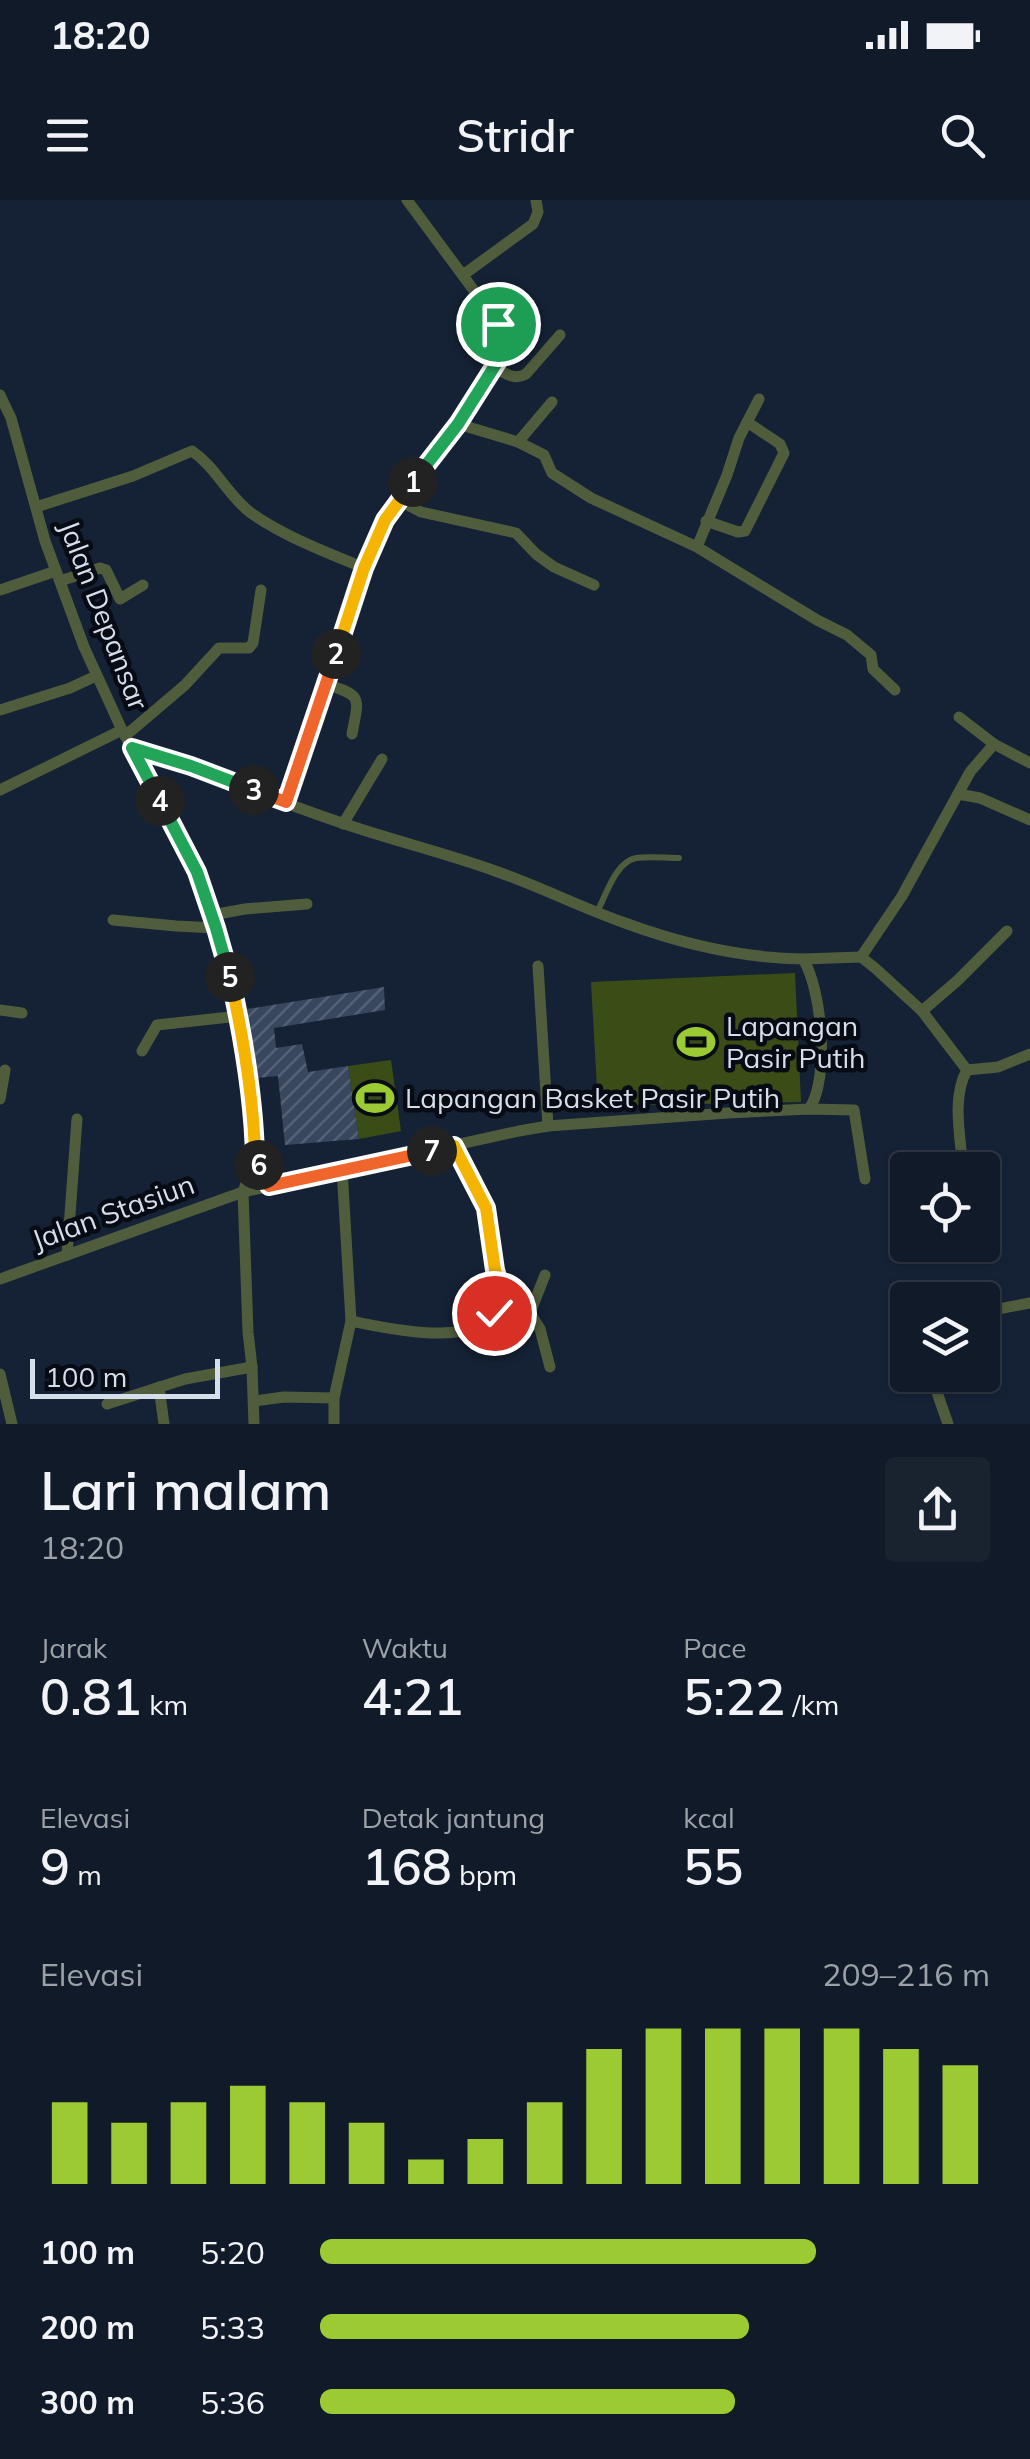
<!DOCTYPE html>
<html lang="id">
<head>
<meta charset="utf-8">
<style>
  :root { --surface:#101a28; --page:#192330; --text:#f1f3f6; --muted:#9ca1a8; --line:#303845; --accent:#9cca32 }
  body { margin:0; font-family:Mulish,sans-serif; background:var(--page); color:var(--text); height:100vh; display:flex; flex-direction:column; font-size:38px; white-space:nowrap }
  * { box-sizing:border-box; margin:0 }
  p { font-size:32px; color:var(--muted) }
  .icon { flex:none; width:55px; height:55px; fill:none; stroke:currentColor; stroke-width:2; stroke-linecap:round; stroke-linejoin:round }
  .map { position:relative; height:1224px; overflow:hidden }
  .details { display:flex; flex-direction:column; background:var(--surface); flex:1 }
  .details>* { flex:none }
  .buttons { position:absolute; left:890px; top:952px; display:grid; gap:20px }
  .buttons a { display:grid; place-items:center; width:110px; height:110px; border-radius:10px; background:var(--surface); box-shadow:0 2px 8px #0004,0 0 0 2px var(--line); font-size:50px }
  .scale { position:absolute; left:30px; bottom:25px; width:190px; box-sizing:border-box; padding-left:10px; border:5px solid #d5deeb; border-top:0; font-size:28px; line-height:35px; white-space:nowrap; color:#d5deeb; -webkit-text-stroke:8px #060b14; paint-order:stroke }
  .pin { position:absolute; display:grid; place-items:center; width:85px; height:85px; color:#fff; margin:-42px; border:5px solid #fff; border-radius:50%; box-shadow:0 2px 10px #0007 }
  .km { position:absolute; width:50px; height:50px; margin:-25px; border-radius:50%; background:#222; color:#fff; font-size:28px; line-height:50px; text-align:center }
  .round { display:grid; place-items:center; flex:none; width:105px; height:105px; border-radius:10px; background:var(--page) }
  .headline { display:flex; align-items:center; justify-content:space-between; height:170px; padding:0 40px }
  h1 { font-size:55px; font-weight:600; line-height:75px }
  .stats { display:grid; grid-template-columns:repeat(3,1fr); gap:15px; height:170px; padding:10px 40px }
  .stats div { display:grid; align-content:center }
  .stats b { font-size:50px; font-weight:600 }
  .stats small { font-size:28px; font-weight:400 }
  .stats p { font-size:28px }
  .chart { height:280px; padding:20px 40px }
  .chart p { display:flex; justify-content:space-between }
  .chart svg { width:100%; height:180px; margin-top:10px; stroke:var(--accent); stroke-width:6 }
  ul { padding:0 40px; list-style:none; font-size:32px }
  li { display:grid; grid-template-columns:160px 120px 1fr; align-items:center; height:75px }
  li i { height:25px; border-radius:12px; background:var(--accent) }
  .status { display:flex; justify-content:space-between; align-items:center; height:70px; padding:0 50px; background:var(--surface); direction:ltr }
  .status svg { height:28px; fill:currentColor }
  header { display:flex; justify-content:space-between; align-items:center; height:130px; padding:0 40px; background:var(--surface); font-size:45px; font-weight:600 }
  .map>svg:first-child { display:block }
</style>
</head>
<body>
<div class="status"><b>18:20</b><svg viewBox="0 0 49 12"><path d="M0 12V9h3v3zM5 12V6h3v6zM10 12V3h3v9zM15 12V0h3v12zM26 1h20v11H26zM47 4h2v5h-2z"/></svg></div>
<header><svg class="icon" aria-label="menu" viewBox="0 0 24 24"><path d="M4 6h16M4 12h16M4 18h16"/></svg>Stridr<svg class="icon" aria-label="search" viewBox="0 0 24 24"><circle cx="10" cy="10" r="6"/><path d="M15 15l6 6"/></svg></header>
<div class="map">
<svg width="1030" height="1224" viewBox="0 0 1030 1224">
  <defs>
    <pattern id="building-hatch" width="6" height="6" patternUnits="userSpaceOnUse" patternTransform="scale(2.5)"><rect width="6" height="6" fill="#38475d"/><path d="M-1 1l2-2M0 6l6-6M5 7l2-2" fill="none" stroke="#546174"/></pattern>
  </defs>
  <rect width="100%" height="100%" fill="#152236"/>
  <g fill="#3b4d16">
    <path d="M795,773L801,902L598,906L591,782Z"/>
    <path d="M391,860L401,931L359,939L348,866Z"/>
  </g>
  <path fill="url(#building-hatch)" d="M384,787L385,810L274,828L276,848L302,844L308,872L348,866L359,939L285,945L278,876L256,878L247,809Z"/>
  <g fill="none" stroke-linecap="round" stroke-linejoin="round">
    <path stroke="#505d3c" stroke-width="6" d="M597,712C606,696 615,662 636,658C649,656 665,658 679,658"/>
    <g stroke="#505d3c" stroke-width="11">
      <path d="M463,75L533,24L538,12L536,0"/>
      <path d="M494,167C505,173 514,181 526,174L560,135"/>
      <path d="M0,195L11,218L45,341L84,447L122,530L197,673L228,771L239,816L254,936L255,958L243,992L248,1132L252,1167L254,1224"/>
      <path d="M458,224L518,242L544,255L552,273L591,298L697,347L817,420L847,435L871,455L873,469L895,490"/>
      <path d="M518,242L552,202"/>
      <path d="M400,301L421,312L516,333L536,354L554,367L594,385"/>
      <path d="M36,307L133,276L192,251C216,267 227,295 251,313C285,337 326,352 364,368"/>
      <path d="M706,321L738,332L745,331L784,253L780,244L747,222"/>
      <path d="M697,347L727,275L739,238L759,199"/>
      <path d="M60,381L100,368L106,370L120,399L143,385"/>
      <path d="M0,390L56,371"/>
      <path d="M326,484C363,496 359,497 352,534"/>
      <path d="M0,510L70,488L96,476"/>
      <path d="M959,517L994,544L1030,563"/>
      <path d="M125,536L185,485L219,448H249L253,443L261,390"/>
      <path d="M131,548C203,569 269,599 339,622C391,640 446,653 498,672C541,687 582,708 625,723C682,744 742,758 803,759C822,789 830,880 809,909"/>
      <path d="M0,590L122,530"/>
      <path d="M958,594L980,598L1030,620"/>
      <path d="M286,602L364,368L385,320L458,224L507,145V138L498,123L407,0"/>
      <path d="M343,624L382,559"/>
      <path d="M212,715L245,709L307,704"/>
      <path d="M113,720L176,726L216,728"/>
      <path d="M861,757L902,696L970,572L994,544"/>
      <path d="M803,759L861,757L875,768L922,811L967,870"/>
      <path d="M538,766L548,926"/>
      <path d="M0,810L22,813"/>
      <path d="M922,811L957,781L1007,731"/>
      <path d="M142,851L157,825L239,816"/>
      <path d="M0,899L5,870"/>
      <path d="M963,970C961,939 951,898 967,870L998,867L1030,854"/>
      <path d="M67,1055L77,919"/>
      <path d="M0,1079L243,992L519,931L548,926L728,913L809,909L854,910L865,979"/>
      <path d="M500,1099L530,1113L540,1129L550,1167"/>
      <path d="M982,1112L1030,1103"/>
      <path d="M530,1113L545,1075"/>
      <path d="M351,1121C387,1128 488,1153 500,1100C503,1087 496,1074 494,1062C491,1044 492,1025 486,1008C478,987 464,966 454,946"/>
      <path d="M0,1174L12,1224"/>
      <path d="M931,1175L948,1224"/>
      <path d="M159,1187L164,1224"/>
      <path d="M254,1201L284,1197L334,1198"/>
      <path d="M107,1204L185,1179L252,1167"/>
      <path d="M334,1224V1198L351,1121L342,969"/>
    </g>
  </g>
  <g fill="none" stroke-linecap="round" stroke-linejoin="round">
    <g stroke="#fff" stroke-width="20">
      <path id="split-1" d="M413,282L458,224L508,145L498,124"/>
    </g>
    <g stroke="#fff" stroke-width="20">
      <path id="split-2" d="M336,454L364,368L385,320L413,282"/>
    </g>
    <g stroke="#fff" stroke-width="20">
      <path id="split-3" d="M254,590L286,602L336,454"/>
    </g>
    <g stroke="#fff" stroke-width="20">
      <path id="split-4" d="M160,601L132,548L191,566L254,590"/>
    </g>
    <g stroke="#fff" stroke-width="20">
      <path id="split-5" d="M160,601L197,672L216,728L230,777"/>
    </g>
    <g stroke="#fff" stroke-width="20">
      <path id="split-6" d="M230,777C243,836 254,897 255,958L259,965"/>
    </g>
    <g stroke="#fff" stroke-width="20">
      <path id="split-7" d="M259,965L269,986L432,951"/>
    </g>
    <g stroke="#fff" stroke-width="20">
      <path id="split-8" d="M432,951L454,946L486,1008L495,1070L500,1086V1098L494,1113"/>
    </g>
    <use href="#split-1" stroke="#22a559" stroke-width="12"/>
    <use href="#split-2" stroke="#f5b400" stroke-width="12"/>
    <use href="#split-3" stroke="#f0652b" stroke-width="12"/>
    <use href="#split-4" stroke="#22a559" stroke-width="12"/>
    <use href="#split-5" stroke="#22a559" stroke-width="12"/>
    <use href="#split-6" stroke="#f5b400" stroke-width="12"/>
    <use href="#split-7" stroke="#f0652b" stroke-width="12"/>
    <use href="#split-8" stroke="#f5b400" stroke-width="12"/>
  </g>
  <defs>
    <g id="stadium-bare" transform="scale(3)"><path d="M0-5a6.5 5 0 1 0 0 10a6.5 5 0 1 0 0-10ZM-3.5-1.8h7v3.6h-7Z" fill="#9cca32" stroke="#060b14" stroke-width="2.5" paint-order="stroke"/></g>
  </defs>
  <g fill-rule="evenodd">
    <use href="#stadium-bare" x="696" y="842"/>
    <use href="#stadium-bare" x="375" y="898"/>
  </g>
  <g text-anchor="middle" stroke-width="9" stroke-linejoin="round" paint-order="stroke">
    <g font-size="28" fill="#d5deeb" stroke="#060b14">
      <text transform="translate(104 415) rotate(69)" y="10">Jalan Depansar</text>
      <text transform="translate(113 1012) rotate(-20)" y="10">Jalan Stasiun</text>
    </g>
    <g font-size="28" fill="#d5deeb" stroke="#060b14" text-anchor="start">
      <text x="726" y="836">Lapangan<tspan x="726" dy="32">Pasir Putih</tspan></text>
      <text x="405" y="908">Lapangan Basket Pasir Putih</text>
    </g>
  </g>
</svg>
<div class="buttons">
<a><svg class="icon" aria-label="locate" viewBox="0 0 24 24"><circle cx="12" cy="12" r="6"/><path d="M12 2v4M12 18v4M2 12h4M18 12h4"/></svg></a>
<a><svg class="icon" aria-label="layers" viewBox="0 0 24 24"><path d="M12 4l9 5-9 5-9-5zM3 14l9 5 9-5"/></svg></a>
</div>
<div class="scale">100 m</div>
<div class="pin" style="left:498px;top:124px;background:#1e9e55"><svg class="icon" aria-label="arrive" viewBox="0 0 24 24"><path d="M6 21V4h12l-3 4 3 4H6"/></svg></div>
<div class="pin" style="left:494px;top:1113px;background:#d93025"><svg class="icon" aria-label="check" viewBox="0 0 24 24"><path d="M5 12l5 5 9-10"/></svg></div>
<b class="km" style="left:413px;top:282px">1</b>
<b class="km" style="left:336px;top:454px">2</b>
<b class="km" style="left:254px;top:590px">3</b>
<b class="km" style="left:160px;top:601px">4</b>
<b class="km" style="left:230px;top:777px">5</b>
<b class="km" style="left:259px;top:965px">6</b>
<b class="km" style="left:432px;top:951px">7</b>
</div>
<section class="details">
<div class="headline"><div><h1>Lari malam</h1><p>18:20</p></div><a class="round"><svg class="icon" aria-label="share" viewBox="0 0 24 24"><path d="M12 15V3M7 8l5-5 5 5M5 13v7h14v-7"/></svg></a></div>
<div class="stats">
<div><p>Jarak</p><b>0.81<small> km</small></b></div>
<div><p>Waktu</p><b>4:21</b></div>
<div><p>Pace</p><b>5:22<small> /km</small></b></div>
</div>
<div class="stats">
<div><p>Elevasi</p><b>9<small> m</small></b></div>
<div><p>Detak jantung</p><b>168<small> bpm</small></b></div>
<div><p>kcal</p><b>55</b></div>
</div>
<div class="chart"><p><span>Elevasi</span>209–216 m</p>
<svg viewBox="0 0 160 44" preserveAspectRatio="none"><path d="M5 44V24M15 44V29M25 44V24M35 44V20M45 44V24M55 44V29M65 44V38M75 44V33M85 44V24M95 44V11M105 44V6M115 44V6M125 44V6M135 44V6M145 44V11M155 44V15"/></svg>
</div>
<ul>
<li><b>100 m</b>5:20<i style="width:74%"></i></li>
<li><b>200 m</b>5:33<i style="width:64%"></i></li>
<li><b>300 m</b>5:36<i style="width:62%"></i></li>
</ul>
</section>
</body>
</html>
